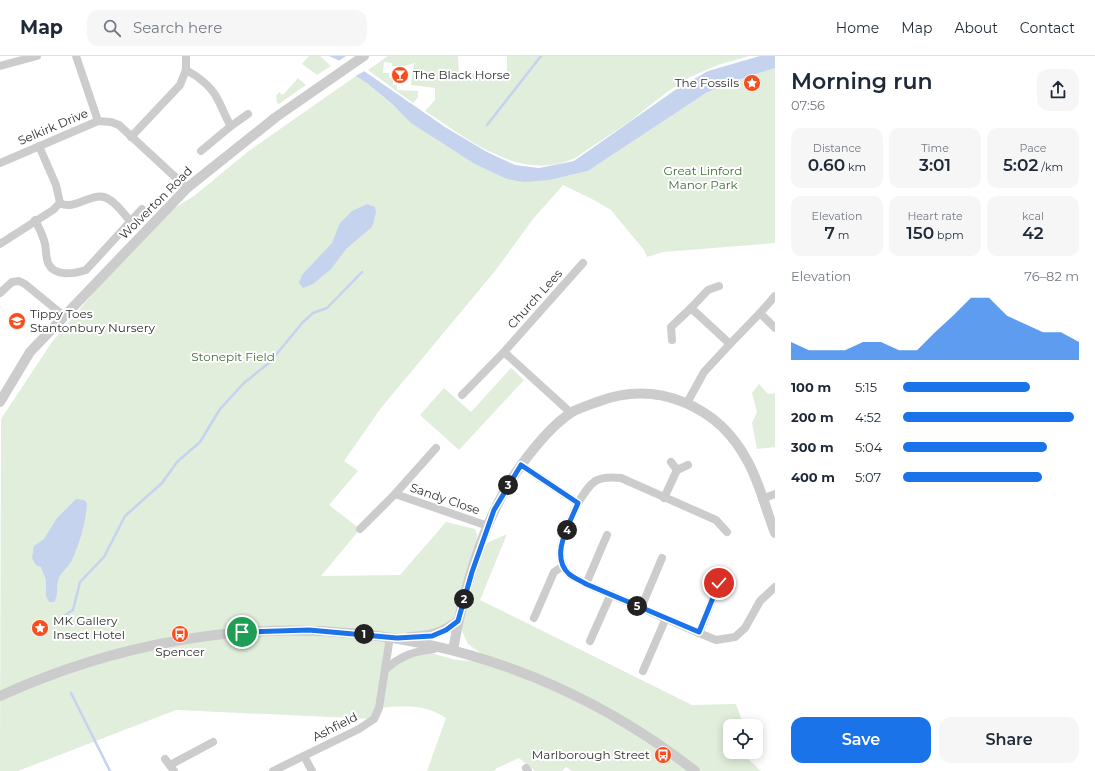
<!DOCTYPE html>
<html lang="en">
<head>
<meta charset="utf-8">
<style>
  :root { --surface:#fff; --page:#f6f6f7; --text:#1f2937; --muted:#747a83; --line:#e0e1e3; --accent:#1a73e8 }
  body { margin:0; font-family:Montserrat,sans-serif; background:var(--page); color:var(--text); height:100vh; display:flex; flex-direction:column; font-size:15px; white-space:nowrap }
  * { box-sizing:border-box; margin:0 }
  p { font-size:13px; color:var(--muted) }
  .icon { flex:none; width:22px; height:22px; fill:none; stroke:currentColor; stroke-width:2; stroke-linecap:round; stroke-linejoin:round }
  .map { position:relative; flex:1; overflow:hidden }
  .drawer { display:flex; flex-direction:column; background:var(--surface); width:320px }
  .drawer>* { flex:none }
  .tools { position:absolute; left:723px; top:663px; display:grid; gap:8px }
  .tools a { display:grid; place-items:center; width:40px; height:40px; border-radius:8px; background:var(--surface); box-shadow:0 2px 10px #0003; font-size:20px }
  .pin { position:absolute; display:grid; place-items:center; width:34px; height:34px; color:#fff; margin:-17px; border:2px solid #fff; border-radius:50%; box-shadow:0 1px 4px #0007 }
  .km { position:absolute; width:20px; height:20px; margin:-10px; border-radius:50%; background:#222; color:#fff; font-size:11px; line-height:20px; text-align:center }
  .round { display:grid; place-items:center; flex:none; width:42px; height:42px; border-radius:12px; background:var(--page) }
  .headline { display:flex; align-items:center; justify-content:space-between; height:68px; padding:0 16px }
  h1 { font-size:22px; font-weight:600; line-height:30px }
  .figures { display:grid; grid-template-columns:repeat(3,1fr); gap:6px; height:68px; padding:4px 16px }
  .figures div { display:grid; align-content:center; border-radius:10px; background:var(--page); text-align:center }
  .figures b { font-size:17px; font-weight:600 }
  .figures small { font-size:11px; font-weight:400 }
  .figures p { font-size:11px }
  .chart { height:112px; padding:8px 16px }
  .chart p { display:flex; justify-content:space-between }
  .chart svg { width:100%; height:72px; margin-top:4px; fill:var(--accent); opacity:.7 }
  .button { display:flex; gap:8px; margin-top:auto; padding:8px 16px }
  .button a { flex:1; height:46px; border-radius:12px; background:var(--accent); color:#fff; font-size:16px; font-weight:600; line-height:46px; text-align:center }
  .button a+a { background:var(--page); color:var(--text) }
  ul { padding:0 16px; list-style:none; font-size:13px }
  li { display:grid; grid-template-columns:64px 48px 1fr; align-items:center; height:30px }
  li i { height:10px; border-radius:5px; background:var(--accent) }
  header { display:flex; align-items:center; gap:24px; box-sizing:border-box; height:56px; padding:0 20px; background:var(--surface); border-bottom:1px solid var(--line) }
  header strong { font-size:19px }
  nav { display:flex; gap:22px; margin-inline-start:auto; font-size:14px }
  .search { width:280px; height:36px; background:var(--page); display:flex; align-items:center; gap:10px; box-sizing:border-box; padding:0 14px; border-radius:12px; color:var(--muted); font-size:15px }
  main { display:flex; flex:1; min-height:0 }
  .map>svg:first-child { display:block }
</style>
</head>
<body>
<header>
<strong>Map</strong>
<div class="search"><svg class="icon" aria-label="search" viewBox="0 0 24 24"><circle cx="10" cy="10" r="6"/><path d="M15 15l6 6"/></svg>Search here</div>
<nav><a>Home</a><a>Map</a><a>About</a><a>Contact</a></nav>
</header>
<main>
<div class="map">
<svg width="775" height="715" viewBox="0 0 775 715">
  <rect width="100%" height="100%" fill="#fff"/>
  <g fill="#e0eedb" fill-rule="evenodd">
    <path d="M309,0H320L331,10L317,19L302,8Z"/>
    <path d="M388,0H458L459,17H507V0H749L718,9L690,21L667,36L629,66L575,102C521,127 469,84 425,55L435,44V32L411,29L412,15L415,7L404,10H392V7L384,6L383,17H389V22H393V29H397V34L418,35V41L413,47L368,14Z"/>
    <path d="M775,12V187L663,196L647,201L644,194L611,154L592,143L563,129L533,163L495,215L381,352L344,405L358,415L329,449L360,473L321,520L400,519L446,466L475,473L477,479L473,514L487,487L507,478L480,544L692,649L736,648L744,670H730V696H745L743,698L761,715H572L566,711L562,715H535L519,702L497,712L494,715H427L446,662C426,648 402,649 379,652L374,663L176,654L18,715H0L1,363L52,286L156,163L194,140L250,94L356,20L368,28L398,54L439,82L550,124L588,115L706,37L726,28ZM458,566L468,588L493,606L456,604L420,594L386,613L390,581L432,580Z"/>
    <path d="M298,22L306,29L279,48L277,47L276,40L279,36L283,39Z"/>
    <path d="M511,312L524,324L459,394L420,359L444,332L471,356Z"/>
    <path d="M759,328L768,338L775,337V391L757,393L752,367L757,356L752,337Z"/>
  </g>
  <g fill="#c5d3ef">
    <path d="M329,0H353L364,15L445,71L487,96L515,109L539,112L574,105L678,32L708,15L760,0H775V12L726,28L706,37L588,115L550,124L524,126L507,123L475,108L411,67L393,49L368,28L356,20L342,6Z"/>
    <path d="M367,148L375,151L376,157L372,171L347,192L331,213L313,228L303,232L299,227L302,219L332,187L340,167L352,155Z"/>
    <path d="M76,443L84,444L87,447C86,466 80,486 72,504C68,512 60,516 58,525C56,532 59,539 54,546H49L46,540V524L41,511L36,509L32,502L34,490L44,483L57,462Z"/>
  </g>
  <path fill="#fff" d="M346,0H355L366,14L354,21L337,6Z"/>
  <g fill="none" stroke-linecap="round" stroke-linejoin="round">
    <g stroke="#c5d3ef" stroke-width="2.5">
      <path d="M487,69L541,0"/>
      <path d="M59,563L73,554L80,526L104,501L125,460L162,427L177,406L200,386L220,353L244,327L270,306L303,266L313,257L327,252L362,216"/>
      <path d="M71,637L110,715"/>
    </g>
    <g stroke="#ccc" stroke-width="8">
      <path d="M76,0L98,65"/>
      <path d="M0,10L37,0"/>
      <path d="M186,14C198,20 212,31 218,44C223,53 225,61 231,70L201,95"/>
      <path d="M231,70L248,58"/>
      <path d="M131,81L180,29L186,14V0"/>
      <path d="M0,107L98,65L111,66L119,69L187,132"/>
      <path d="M60,147C76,156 94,132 110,144C118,149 124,158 130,165"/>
      <path d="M35,164C39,172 43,179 45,188C46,194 46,201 48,207C54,221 74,218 86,214L142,153"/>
      <path d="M0,188L53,154L60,147L56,129L39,90"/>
      <path d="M0,237L12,226L19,225L25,228L64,260"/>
      <path d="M691,252L708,234L719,230"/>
      <path d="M760,257L775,240"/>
      <path d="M672,284L671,271L691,252L730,288L760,257L775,272"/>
      <path d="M504,296L583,207"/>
      <path d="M462,339L504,296L571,357"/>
      <path d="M687,347L704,316L730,288"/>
      <path d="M671,406L677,414"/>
      <path d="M521,409L578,447C570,466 549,500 569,518C574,522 581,525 586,528L607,479"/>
      <path d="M395,438L436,392"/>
      <path d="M664,442L677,414L688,409"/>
      <path d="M762,443L775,438"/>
      <path d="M578,447C591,426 595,419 621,422L716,464L727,476"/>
      <path d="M360,473L395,438L488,470"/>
      <path d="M586,528L699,577L719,527"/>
      <path d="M641,552L662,502"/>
      <path d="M534,562L554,516L563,510"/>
      <path d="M699,577L716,584L735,581L745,572L760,545L775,531"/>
      <path d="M590,585L611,538"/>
      <path d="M385,614C400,600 414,595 434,593"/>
      <path d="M643,615L666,562"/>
      <path d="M304,700L312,715"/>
      <path d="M165,703L174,715"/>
      <path d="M170,709L213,686"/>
      <path d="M526,712L528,715"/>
      <path d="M273,715L359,673L374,663L379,652L390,581"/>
    </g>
    <g stroke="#ccc" stroke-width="10">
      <path d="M0,346L30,296L187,132L276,61L364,0"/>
      <path d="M409,581C430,580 440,578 458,565"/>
      <path d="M453,594C464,532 484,459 522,408C536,389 552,369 572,356C580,352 589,349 597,346C657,323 719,350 748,406C760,428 766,454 775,477"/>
      <path d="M0,640C233,534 491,555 695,715"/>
    </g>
  </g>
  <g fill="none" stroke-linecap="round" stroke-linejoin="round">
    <g stroke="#fff" stroke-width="8">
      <path id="route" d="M242,576L309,574L397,582L432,580L446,574L458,565L472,516L494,454L521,409L578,447C570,467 549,500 569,518C574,522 581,525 586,528L699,576L719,527"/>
    </g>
    <use href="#route" stroke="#1a73e8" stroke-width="5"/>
  </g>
  <defs>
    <g id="bar-disc" transform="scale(0.9)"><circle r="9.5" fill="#f74e20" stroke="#fff"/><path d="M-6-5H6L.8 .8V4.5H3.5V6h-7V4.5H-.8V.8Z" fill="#fff"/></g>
    <g id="sight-disc" transform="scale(0.9)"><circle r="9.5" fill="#f74e20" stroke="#fff"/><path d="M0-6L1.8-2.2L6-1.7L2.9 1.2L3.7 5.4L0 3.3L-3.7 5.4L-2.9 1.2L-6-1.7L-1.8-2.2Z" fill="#fff"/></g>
    <g id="school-disc" transform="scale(0.9)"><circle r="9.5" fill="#f74e20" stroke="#fff"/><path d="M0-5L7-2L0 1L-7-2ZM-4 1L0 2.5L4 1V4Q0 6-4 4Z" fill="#fff"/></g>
    <g id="bus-disc" transform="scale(0.9)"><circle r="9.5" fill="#f74e20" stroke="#fff"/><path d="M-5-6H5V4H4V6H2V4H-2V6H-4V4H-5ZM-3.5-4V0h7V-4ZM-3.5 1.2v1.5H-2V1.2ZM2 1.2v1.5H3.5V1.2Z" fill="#fff"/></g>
  </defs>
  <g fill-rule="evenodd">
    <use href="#bar-disc" x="400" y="19"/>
    <use href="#sight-disc" x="752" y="27"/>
    <use href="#school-disc" x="17" y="265"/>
    <use href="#sight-disc" x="40" y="572"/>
    <use href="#bus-disc" x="180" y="578"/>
    <use href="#bus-disc" x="663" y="699"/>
  </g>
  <g text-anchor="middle" stroke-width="4" stroke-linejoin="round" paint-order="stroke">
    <g font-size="12" fill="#2f2f2f" stroke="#fff" text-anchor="start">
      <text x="413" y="23">The Black Horse</text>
      <text x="739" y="31" text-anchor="end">The Fossils</text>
      <text x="30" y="262">Tippy Toes<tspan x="30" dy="14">Stantonbury Nursery</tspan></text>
      <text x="53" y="569">MK Gallery<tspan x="53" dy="14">Insect Hotel</tspan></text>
      <text x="180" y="600" text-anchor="middle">Spencer</text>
      <text x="650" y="703" text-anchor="end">Marlborough Street</text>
    </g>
    <g font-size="12" fill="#2f2f2f" stroke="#fff">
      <text transform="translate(53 71) rotate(-23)" y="4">Selkirk Drive</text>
      <text transform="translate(156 147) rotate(-45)" y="4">Wolverton Road</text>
      <text transform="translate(535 243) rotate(-48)" y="4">Church Lees</text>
      <text transform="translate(445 443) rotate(19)" y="4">Sandy Close</text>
      <text transform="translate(335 671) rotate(-27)" y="4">Ashfield</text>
    </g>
    <g font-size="12" fill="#416f37" stroke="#fff">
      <text x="703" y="119">Great Linford<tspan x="703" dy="14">Manor Park</tspan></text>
      <text x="233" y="305">Stonepit Field</text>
    </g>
  </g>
</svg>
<div class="tools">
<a><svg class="icon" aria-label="locate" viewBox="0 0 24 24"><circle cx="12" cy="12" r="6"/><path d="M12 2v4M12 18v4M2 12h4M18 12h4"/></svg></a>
</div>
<div class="pin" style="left:242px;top:576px;background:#1e9e55"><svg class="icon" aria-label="arrive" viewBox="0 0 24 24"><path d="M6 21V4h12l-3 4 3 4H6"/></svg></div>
<div class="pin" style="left:719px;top:527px;background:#d93025"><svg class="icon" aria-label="check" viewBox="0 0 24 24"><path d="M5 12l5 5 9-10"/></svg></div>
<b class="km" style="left:364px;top:578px">1</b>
<b class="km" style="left:464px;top:543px">2</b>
<b class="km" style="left:508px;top:429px">3</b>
<b class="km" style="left:567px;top:474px">4</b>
<b class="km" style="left:637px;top:550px">5</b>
</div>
<section class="drawer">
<div class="headline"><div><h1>Morning run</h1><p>07:56</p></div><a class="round"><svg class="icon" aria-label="share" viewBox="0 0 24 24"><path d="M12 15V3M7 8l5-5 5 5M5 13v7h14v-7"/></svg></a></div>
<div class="figures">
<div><p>Distance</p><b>0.60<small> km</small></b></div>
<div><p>Time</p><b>3:01</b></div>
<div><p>Pace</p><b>5:02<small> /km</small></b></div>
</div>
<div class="figures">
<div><p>Elevation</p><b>7<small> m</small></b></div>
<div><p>Heart rate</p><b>150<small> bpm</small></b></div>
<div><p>kcal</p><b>42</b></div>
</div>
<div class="chart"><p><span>Elevation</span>76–82 m</p>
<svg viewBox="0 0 160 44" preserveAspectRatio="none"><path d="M0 44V33L10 38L20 38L30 38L40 33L50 33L60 38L70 38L80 27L90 17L100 6L110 6L120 17L130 22L140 27L150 27L160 33V44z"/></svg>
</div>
<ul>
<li><b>100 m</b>5:15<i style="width:72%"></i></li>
<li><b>200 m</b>4:52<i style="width:97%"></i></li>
<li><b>300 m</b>5:04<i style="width:82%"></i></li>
<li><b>400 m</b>5:07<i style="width:79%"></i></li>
</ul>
<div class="button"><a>Save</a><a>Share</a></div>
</section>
</main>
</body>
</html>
